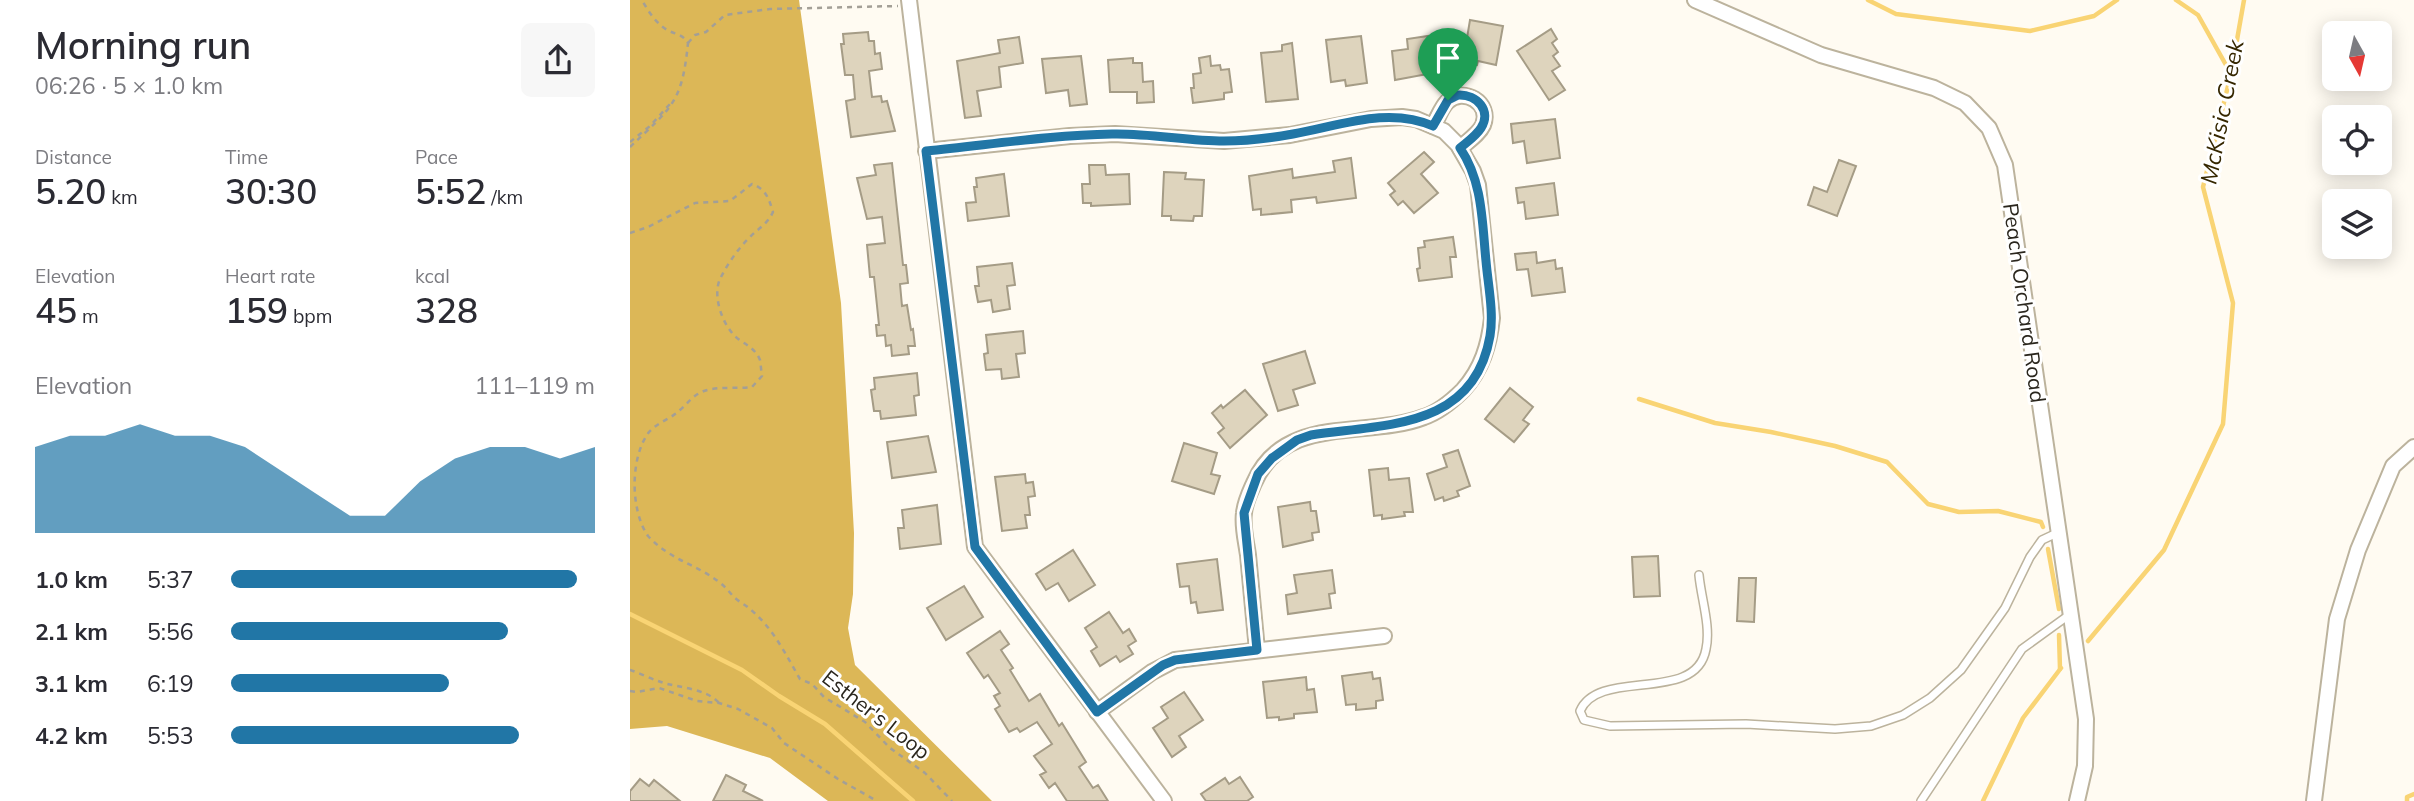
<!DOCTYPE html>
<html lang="en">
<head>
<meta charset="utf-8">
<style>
  :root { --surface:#fff; --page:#f7f7f7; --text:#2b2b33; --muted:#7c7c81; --accent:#2176a6 }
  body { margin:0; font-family:Mulish,sans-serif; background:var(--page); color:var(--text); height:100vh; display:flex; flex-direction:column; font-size:26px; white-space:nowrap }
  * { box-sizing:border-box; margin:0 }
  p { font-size:23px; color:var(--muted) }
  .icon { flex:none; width:38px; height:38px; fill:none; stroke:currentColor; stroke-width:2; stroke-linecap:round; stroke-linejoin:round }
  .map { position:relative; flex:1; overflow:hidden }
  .panel { display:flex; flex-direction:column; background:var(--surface); width:630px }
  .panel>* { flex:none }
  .needle { width:46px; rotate:172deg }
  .buttons { position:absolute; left:1692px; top:21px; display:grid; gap:14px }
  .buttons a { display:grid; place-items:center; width:70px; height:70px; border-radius:10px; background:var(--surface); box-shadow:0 4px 18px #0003; font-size:35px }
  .pin { position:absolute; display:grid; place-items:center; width:60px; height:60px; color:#fff; margin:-72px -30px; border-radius:50% 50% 50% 0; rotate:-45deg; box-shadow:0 0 7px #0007 }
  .pin .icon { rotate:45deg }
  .round { display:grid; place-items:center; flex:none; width:74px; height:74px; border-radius:10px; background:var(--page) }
  .overview { display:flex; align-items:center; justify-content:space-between; height:119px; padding:0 35px }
  h1 { font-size:38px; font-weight:600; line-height:52px }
  .figures { display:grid; grid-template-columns:repeat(3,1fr); gap:10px; height:119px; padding:7px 35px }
  .figures div { display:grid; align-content:center }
  .figures b { font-size:35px; font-weight:600 }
  .figures small { font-size:19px; font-weight:400 }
  .figures p { font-size:19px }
  .chart { height:196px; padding:14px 35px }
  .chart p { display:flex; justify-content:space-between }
  .chart svg { width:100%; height:126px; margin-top:7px; fill:var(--accent); opacity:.7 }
  ul { padding:0 35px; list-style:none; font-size:23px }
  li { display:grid; grid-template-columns:112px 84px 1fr; align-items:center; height:52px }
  li i { height:18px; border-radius:9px; background:var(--accent) }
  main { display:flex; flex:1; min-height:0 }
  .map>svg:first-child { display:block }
</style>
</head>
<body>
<main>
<section class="panel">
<div class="overview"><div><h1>Morning run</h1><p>06:26 · 5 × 1.0 km</p></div><a class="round"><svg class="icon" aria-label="share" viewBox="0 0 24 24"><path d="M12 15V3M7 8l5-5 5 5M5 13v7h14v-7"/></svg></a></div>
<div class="figures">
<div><p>Distance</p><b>5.20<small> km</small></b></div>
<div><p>Time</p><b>30:30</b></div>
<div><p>Pace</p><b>5:52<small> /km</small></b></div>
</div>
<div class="figures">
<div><p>Elevation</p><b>45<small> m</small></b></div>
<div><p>Heart rate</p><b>159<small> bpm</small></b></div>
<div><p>kcal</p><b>328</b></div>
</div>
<div class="chart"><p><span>Elevation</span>111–119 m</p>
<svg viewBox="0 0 160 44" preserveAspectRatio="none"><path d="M0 44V14L10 10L20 10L30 6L40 10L50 10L60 14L70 22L80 30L90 38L100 38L110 26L120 18L130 14L140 14L150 18L160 14V44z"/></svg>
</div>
<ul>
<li><b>1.0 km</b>5:37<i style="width:95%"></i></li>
<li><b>2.1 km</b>5:56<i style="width:76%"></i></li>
<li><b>3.1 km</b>6:19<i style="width:60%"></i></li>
<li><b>4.2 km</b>5:53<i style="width:79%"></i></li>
</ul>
</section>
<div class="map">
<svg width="1784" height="801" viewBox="0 0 1784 801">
  <rect width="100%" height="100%" fill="#fffbf2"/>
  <path fill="#dcb757" d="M0,0H169L211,303L224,533L223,594L218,628L225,665L362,801H198L140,758L37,726L0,729Z"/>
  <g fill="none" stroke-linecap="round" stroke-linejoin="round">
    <g stroke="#f9d474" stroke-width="4.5">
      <path d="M1238,0L1266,14L1400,31L1464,16L1487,0"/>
      <path d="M1546,0L1568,15L1601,74"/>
      <path d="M1009,399L1085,423L1141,432L1205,446L1257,462L1298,504L1329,512L1368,511L1411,522L1413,527"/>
      <path d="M1418,549L1429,609"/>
      <path d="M0,614L112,670L149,696L195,724L283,801"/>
      <path d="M1429,635L1430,669"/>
      <path d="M1458,641L1534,550L1593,424L1603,303L1573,187L1601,74L1614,0"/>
      <path d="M1353,801L1393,718L1431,668"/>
      <path d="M1777,801V797L1784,794"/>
    </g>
  </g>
  <g fill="#ded4bd" stroke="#a59c86" stroke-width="2">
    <path d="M840,20L873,26L866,65L848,61L847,65L826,61L829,43L836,44Z"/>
    <path d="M921,29L927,39L922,43L928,52L923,56L930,66L922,71L935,90L919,100L887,51Z"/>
    <path d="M238,32L239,41H244L245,54L250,53L252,69L239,71L242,97L251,96L252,102L257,101L265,131L221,137L216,101L225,99L223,75H215L211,44H214L213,34Z"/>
    <path d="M731,36L737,83L716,86L715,80L701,82L696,40Z"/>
    <path d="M798,36L803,73L765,80L762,51L778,49L777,39Z"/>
    <path d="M389,37L393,63L369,67L371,87L347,91L351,116L335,118L327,61L370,53L368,40Z"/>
    <path d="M662,43L668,99L636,102L631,53L652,51V45Z"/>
    <path d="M451,56L457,104L440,106L438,90L416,93L412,59Z"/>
    <path d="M580,56L581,66L590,65L591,70L599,69L602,92L594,93V99L563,103L561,88H564L563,74L571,73L569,58Z"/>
    <path d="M503,58V63H512L513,82L523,81L524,102L507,103V92H480L478,60Z"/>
    <path d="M925,119L930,158L897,163L894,141L883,143L881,124Z"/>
    <path d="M794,152L804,162L791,174L808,193L784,213L773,201L768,205L760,195L765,191L758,183Z"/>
    <path d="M721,158L726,198L687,203L686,197L661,200L662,212L631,215V209L623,210L619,176L662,169L663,178L705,172L703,161Z"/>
    <path d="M1209,160L1226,166L1207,216L1178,205L1184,187L1197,192Z"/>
    <path d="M262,163L273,265H276L278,283L270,284L272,306L277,305L281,330L283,329L285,346H278L279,354L262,356L261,345L256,346L255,335L247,336L246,325H249L244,277H240L237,245L255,243L252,217L237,219L227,178L246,175L244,165Z"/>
    <path d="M459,165H475L476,175L499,174L500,204L461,206V203H453L452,184H460Z"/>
    <path d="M534,172L556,173L555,179L574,180L572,216H564L563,221L541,220V216H532Z"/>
    <path d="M374,174L379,216L338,221L336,203L346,202L344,187H347L346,178Z"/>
    <path d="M924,183L928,215L896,219L894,202L888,203L886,188Z"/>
    <path d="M823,237L826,257H820L822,277L789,281L787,269L790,268L788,248L795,247L794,241Z"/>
    <path d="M906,252L907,263L925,260L926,269L932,268L935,292L902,296L898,269L887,270L885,254Z"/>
    <path d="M382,263L385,285L377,286L380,309L363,312L361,300L348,302L345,286H349L347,267Z"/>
    <path d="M393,331L395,353L386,354L389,377L372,379L371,369L356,370L354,354L358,353L356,335Z"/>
    <path d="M675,351L685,383L663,390L668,405L648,411L633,364Z"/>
    <path d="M287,373L289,395L284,396L286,415L251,419L250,411H244L241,390L245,389L244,378Z"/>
    <path d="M880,388L903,407L893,420L899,424L884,442L855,419Z"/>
    <path d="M615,390L637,415L600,448L588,433L594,428L582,413L591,405L593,408Z"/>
    <path d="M298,436L306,472L262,478L257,442Z"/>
    <path d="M554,443L587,453L581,474L590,476L584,494L542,481Z"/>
    <path d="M828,450L840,486L827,491L829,496L814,501L813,497L805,500L797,474L817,467L813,455Z"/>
    <path d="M758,468L759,480L779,478L783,512H774L775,516L752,519V515L744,516L739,470Z"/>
    <path d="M395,474L396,483L403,482L405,496L398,497L400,515H395L397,528L372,531L365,477Z"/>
    <path d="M680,502L681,511H686L689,532L682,533L683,540L653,547L648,507Z"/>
    <path d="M307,505L311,544L270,549L268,528H274L272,510Z"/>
    <path d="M443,550L465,585L439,601L428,583L416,590L406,574Z"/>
    <path d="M1028,556L1030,596L1004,597L1002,557Z"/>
    <path d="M587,559L593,610L568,613L566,602L561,603L559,586L550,587L547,564Z"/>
    <path d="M702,570L705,593L699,594L701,608L658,614L656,595L667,593L664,575Z"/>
    <path d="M1109,578H1126L1124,622L1107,621Z"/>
    <path d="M334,586L353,617L316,640L297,608Z"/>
    <path d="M479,612L493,633L499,629L506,641L498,646L503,654L490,662L486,656L470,666L461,651L467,647L455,628Z"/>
    <path d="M370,631L379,644L371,650L383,668L380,670L399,701L410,694L429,726L432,723L456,762L449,767L463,788L468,785L478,801H437L425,783L419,788L410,775L416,772L404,756L422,744L407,722L390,732L387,728L379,732L365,709L370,706L364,696L370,693L358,675L354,678L337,653Z"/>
    <path d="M742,672L743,679L750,678L753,700L746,701V708L726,710V704L716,705L712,676Z"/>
    <path d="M676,677L677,690L684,689L687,712L664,714V718L649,720V717L637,718L633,682Z"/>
    <path d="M554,692L573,720L549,736L556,747L542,757L523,728L538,718L531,707Z"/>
    <path d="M96,775L116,785L113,791L133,801H83Z"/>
    <path d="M610,777L623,797L617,801H576L571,794L595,778L599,784Z"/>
    <path d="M10,779L19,786L24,780L50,801H0V791Z"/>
  </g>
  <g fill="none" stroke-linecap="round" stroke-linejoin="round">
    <g stroke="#bcb39d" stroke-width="10">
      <g id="service">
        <path d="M1069,575C1071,598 1081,626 1076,649C1066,705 969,667 950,711L954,720L980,726L1116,724L1205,729L1241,726L1273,715L1300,698L1331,670L1375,608L1400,557L1412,540L1427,533"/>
        <path d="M1291,801L1392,649L1439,615"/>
      </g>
    </g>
    <g stroke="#bcb39d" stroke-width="18">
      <g id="minor">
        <path d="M279,0L345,547L534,801"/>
        <path d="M1065,0L1191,55L1304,88L1335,103L1359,128L1375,165L1456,719L1455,766L1447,801"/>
        <path d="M803,126C808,118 811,108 817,102C833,86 862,103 853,125C849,134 838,141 830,148"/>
        <path d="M296,151L440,136L485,134L594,141L660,135L741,119L772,117L786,119L814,131L828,145L843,171L848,185L862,318C859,345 852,369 833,390C822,401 809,412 794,417C738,439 654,413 624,483C620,492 615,502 614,513C612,526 616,541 618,555C621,587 624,618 627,650"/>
        <path d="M467,712L522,672L545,660L754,636"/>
        <path d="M1684,801L1707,619L1728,550L1763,466L1784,447"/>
      </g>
    </g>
    <g stroke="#a39f96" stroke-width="2.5" stroke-dasharray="5 5" stroke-linecap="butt">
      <path d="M58,43L65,35L76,32L95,15L140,9L268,6"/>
      <path d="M0,142L20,126L40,104"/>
      <path d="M0,147C42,107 52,103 58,43C52,34 48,35 39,31C27,25 18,11 12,0"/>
      <path d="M0,233L18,227L65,203L100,201L122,184C136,189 139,199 143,212C137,225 127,229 118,239C107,250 97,265 90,279C82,297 93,326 107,338C116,345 126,349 130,360C131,365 131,371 132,376L122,387C108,389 88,386 74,391C63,395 58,403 50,410C41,419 28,422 19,432C0,457 0,510 18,536C40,560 66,564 89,582C95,586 99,592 104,597C109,602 116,605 121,610C143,628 156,655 170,679L182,684L194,697L235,722L260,748L295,773L322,801"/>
      <path d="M0,670C10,673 21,679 31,682C48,688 76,688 89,703"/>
      <path d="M0,691L7,692L29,688L67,701L89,703L108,709L142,728L154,743L208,779L247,801"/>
    </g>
    <use href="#service" stroke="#fff" stroke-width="7"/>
    <use href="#minor" stroke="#fff" stroke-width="14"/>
  </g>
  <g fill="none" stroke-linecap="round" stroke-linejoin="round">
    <g stroke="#fff" stroke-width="14">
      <path id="route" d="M828,95C847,94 862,111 851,128C846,136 837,142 830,148C853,182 852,222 856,261C858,285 864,312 860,336C844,430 753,424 681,435L667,440L642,458L628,474L614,513L627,650L545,660L533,665L467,712L345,547L296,151C358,145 420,135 482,134C519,133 557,141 594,141C616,141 641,138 663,134C709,126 758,106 803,126L818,100Z"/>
    </g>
    <use href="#route" stroke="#2176a6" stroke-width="9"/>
  </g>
  <g text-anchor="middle" stroke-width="6" stroke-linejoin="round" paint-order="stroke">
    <g font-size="21" fill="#2a261d" stroke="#fff">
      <text transform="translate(1394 303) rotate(82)" y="7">Peach Orchard Road</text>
      <text transform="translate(246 715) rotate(38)" y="7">Esther's Loop</text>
    </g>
    <g font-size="23" font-style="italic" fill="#352700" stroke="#fff">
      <text transform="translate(1592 112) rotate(-79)" y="8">McKisic Creek</text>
    </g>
  </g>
</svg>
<div class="buttons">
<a><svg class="needle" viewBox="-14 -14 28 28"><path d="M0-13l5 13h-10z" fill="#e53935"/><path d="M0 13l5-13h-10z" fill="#7c7c81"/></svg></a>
<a><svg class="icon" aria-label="locate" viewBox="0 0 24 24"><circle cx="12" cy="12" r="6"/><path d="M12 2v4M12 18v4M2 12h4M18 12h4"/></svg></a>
<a><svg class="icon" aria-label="layers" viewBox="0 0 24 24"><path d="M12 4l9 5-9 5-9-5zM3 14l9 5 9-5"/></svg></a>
</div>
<div class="pin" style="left:818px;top:100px;background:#1e9e55"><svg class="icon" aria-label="arrive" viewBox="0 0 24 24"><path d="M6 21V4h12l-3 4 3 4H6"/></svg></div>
</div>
</main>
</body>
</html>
